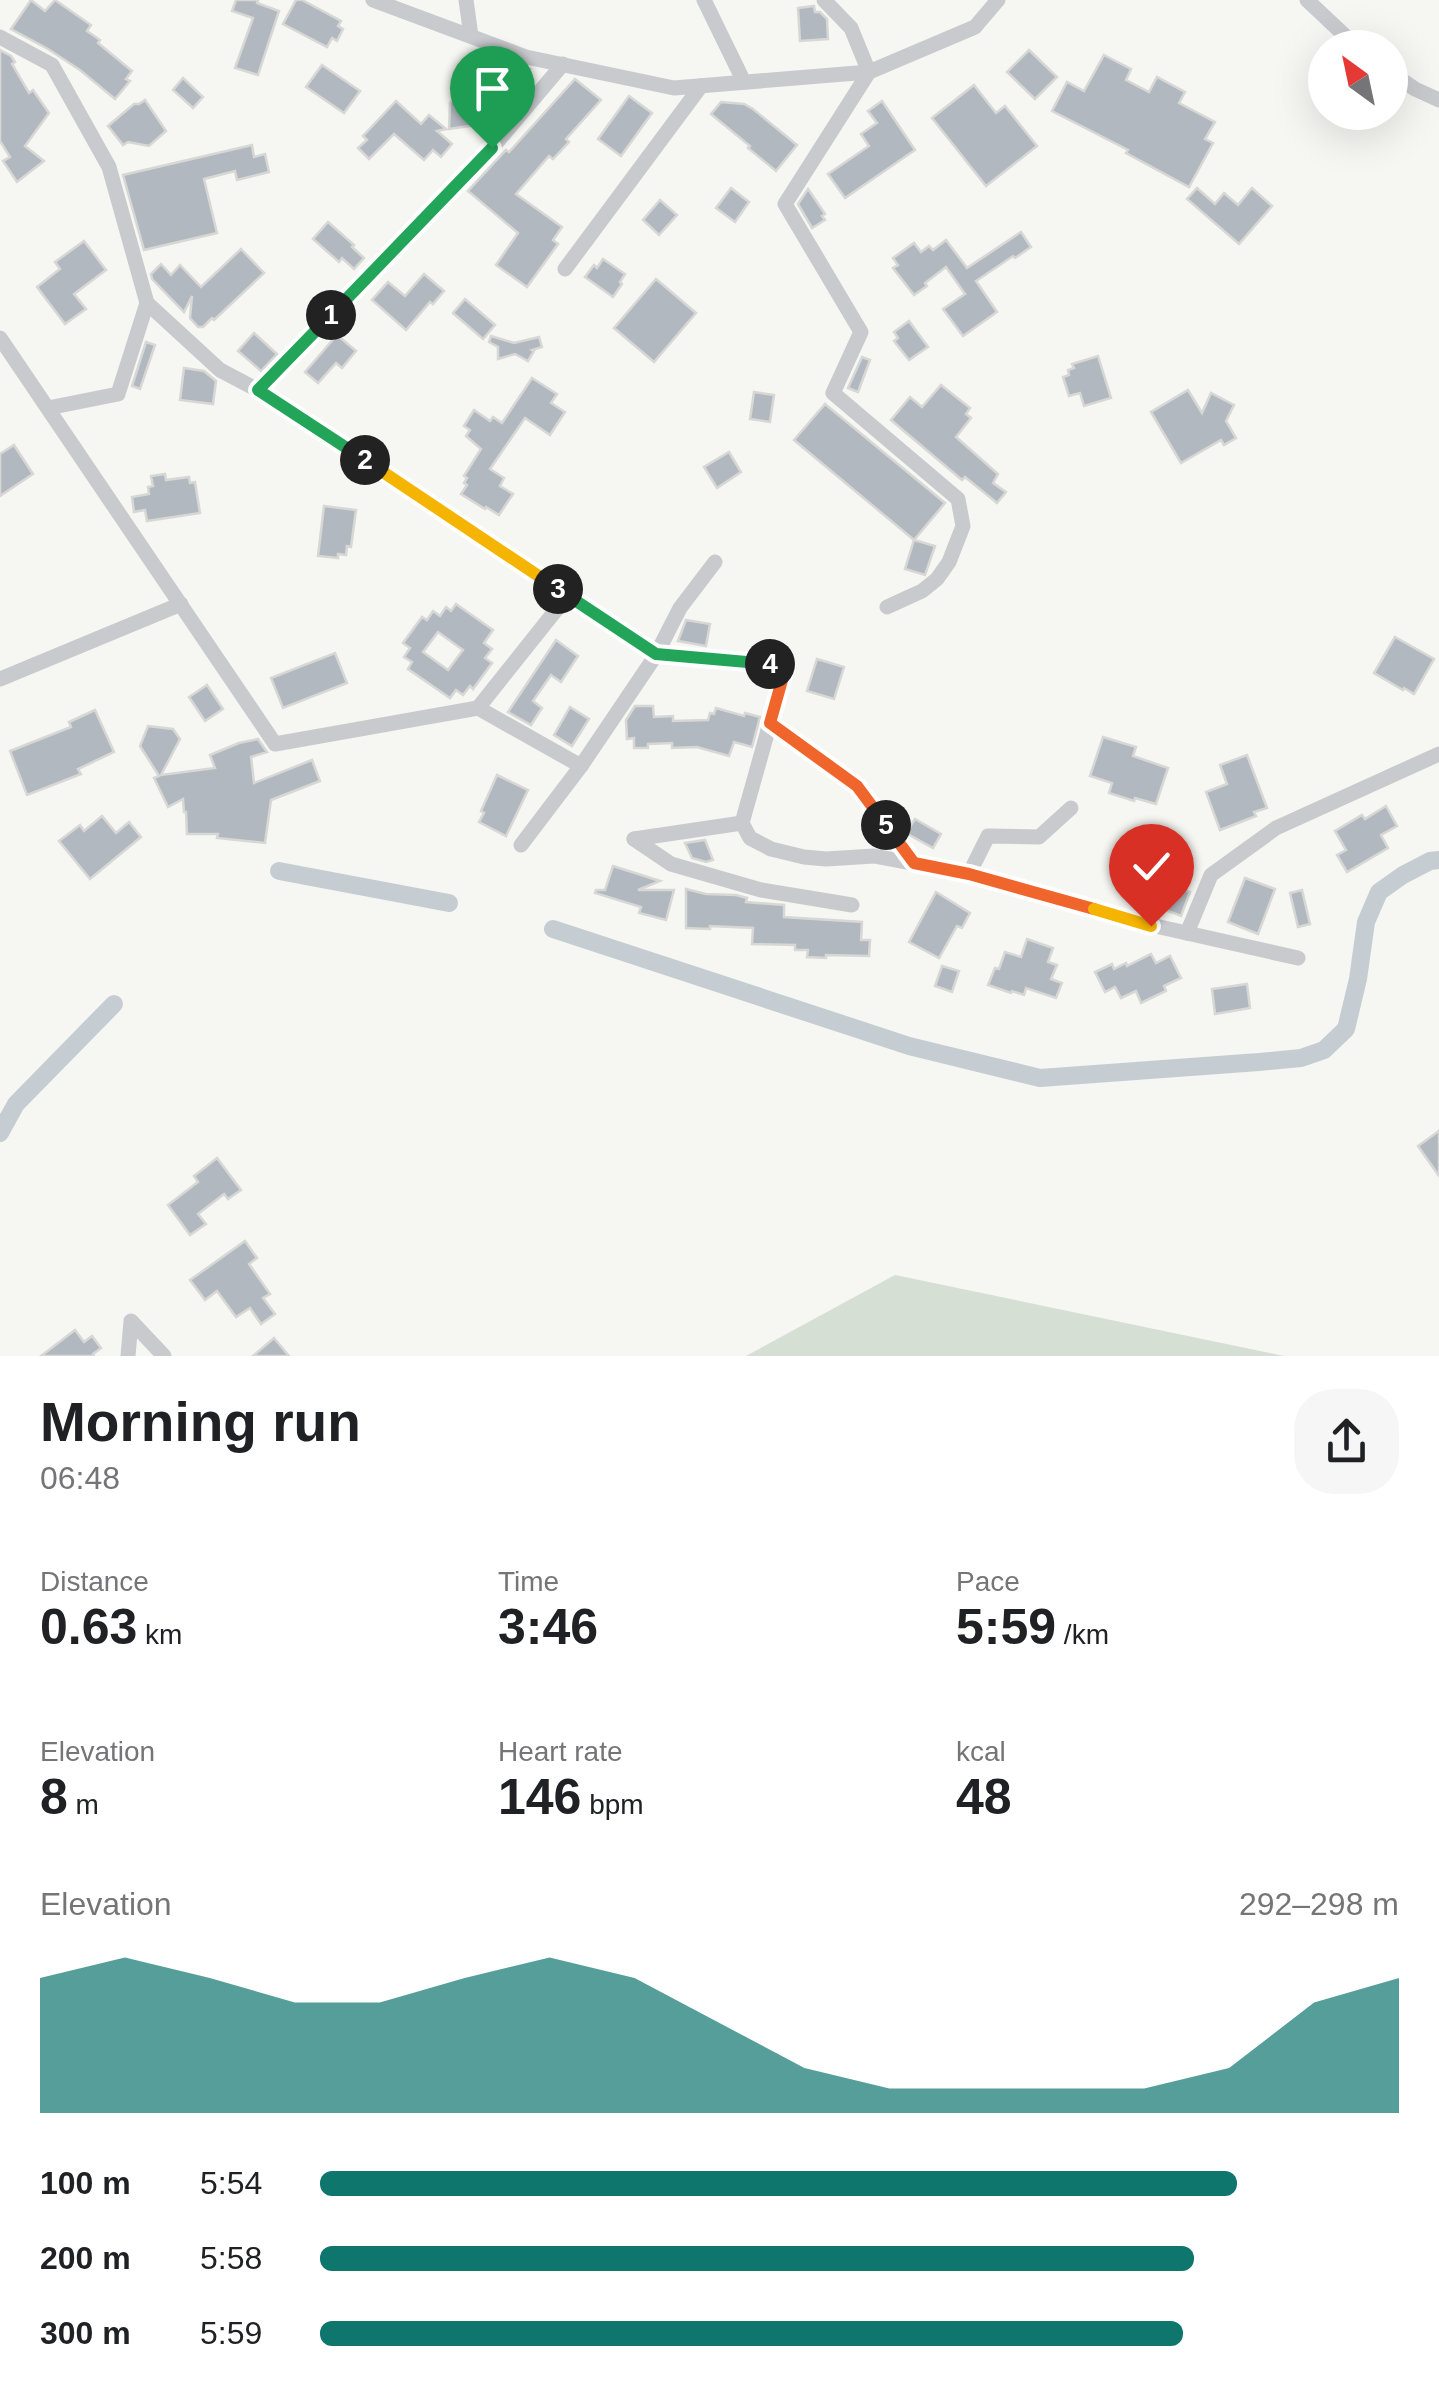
<!DOCTYPE html>
<html lang="en">
<head>
<meta charset="utf-8">
<style>
  :root { --surface:#fff; --page:#f6f6f6; --text:#202124; --muted:#757577; --accent:#0f766e }
  body { margin:0; font-family:Helvetica,sans-serif; background:var(--page); color:var(--text); height:100vh; display:flex; flex-direction:column; font-size:38px; white-space:nowrap }
  * { box-sizing:border-box; margin:0 }
  p { font-size:32px; color:var(--muted) }
  .icon { flex:none; width:55px; height:55px; fill:none; stroke:currentColor; stroke-width:2; stroke-linecap:round; stroke-linejoin:round }
  .map { position:relative; height:1356px; overflow:hidden }
  .panel { display:flex; flex-direction:column; background:var(--surface); flex:1 }
  .panel>* { flex:none }
  .needle { width:65px; rotate:327deg }
  .tools { position:absolute; left:1308px; top:30px; display:grid; gap:20px }
  .tools a { display:grid; place-items:center; width:100px; height:100px; border-radius:50%; background:var(--surface); box-shadow:0 10px 40px #0002; font-size:50px }
  .pin { position:absolute; display:grid; place-items:center; width:85px; height:85px; color:#fff; margin:-102px -42px; border-radius:50% 50% 50% 0; rotate:-45deg; box-shadow:0 0 10px #0007 }
  .pin .icon { rotate:45deg }
  .km { position:absolute; width:50px; height:50px; margin:-25px; border-radius:50%; background:#222; color:#fff; font-size:28px; line-height:50px; text-align:center }
  .round { display:grid; place-items:center; flex:none; width:105px; height:105px; border-radius:40px; background:var(--page) }
  .overview { display:flex; align-items:center; justify-content:space-between; height:170px; padding:0 40px }
  h1 { font-size:55px; font-weight:700; line-height:75px }
  .figures { display:grid; grid-template-columns:repeat(3,1fr); gap:15px; height:170px; padding:10px 40px }
  .figures div { display:grid; align-content:center }
  .figures b { font-size:50px; font-weight:700 }
  .figures small { font-size:28px; font-weight:400 }
  .figures p { font-size:28px }
  .chart { height:280px; padding:20px 40px }
  .chart p { display:flex; justify-content:space-between }
  .chart svg { width:100%; height:180px; margin-top:10px; fill:var(--accent); opacity:.7 }
  ul { padding:0 40px; list-style:none; font-size:32px }
  li { display:grid; grid-template-columns:160px 120px 1fr; align-items:center; height:75px }
  li i { height:25px; border-radius:12px; background:var(--accent) }
  .map>svg:first-child { display:block }
</style>
</head>
<body>
<div class="map">
<svg width="1439" height="1356" viewBox="0 0 1439 1356">
  <rect width="100%" height="100%" fill="#f6f6f2"/>
  <path fill="#d6dfd3" d="M895,1275L1284,1356H746Z"/>
  <g fill="none" stroke-linecap="round" stroke-linejoin="round">
    <g stroke="#c5cdd3" stroke-width="18">
      <path d="M279,871L449,903"/>
      <path d="M553,929L909,1046L1040,1078L1259,1062L1301,1058L1324,1050L1346,1029L1358,979L1366,922L1379,892L1403,875L1430,861L1439,860"/>
      <path d="M0,1133L16,1104L114,1004"/>
    </g>
  </g>
  <g fill="#b2b8bf" stroke="#d7d7d5" stroke-width="2.5" fill-rule="evenodd">
    <path d="M31,0L45,11L55,0L91,25L87,31L100,40L98,43L132,71L126,79L130,81L115,99L80,70L48,49L11,29Z"/>
    <path d="M236,0H258L257,3L279,11L258,75L235,68L253,18L232,11Z"/>
    <path d="M296,0H302L341,21L338,26L343,29L337,41L332,38L327,47L283,24Z"/>
    <path d="M814,6L815,12H820L827,19L828,39L800,41L798,8Z"/>
    <path d="M0,50L11,56L15,62L12,64L29,93L33,90L49,113L25,146L44,161L17,182L3,161L10,157L0,141Z"/>
    <path d="M1029,50L1057,77L1035,99L1007,72Z"/>
    <path d="M490,55L530,69L523,89L511,85L509,92L480,83Z"/>
    <path d="M1104,55L1131,69L1126,80L1149,92L1157,77L1185,92L1179,103L1215,122L1205,139L1213,143L1189,187L1126,153L1128,150L1052,111L1067,82L1084,91Z"/>
    <path d="M322,65L360,91L344,113L306,87Z"/>
    <path d="M183,78L203,97L193,108L173,90Z"/>
    <path d="M575,79L601,100L566,139L569,142L553,159L549,156L516,194L562,227L553,240L558,244L527,287L496,265L518,233L468,191L506,150L509,152Z"/>
    <path d="M974,85L996,113L1005,106L1037,146L986,186L932,118Z"/>
    <path d="M484,88L485,113L476,125L449,129L450,103L459,92Z"/>
    <path d="M629,96L652,113L621,156L598,139Z"/>
    <path d="M145,100L166,131L149,146L128,142L123,145L108,126L134,104H139Z"/>
    <path d="M396,101L421,124L429,115L446,129L437,131L452,144L441,157L433,150L424,160L394,134L369,159L358,148L367,140L363,136Z"/>
    <path d="M882,101L915,150L845,198L828,174L869,146L861,134L877,123L868,111Z"/>
    <path d="M721,102L744,104L753,109L797,145L776,171L748,148L750,146L711,114Z"/>
    <path d="M252,145L254,157L265,154L269,172L237,180L235,171L204,179L217,233L144,250L123,175Z"/>
    <path d="M731,188L749,202L735,222L716,208Z"/>
    <path d="M1197,188L1215,204L1224,193L1238,205L1252,188L1272,206L1239,244L1187,199Z"/>
    <path d="M808,189L825,214L822,216L825,220L812,228L798,204Z"/>
    <path d="M660,200L677,215L659,235L643,220Z"/>
    <path d="M328,222L354,245L352,247L364,258L354,269L342,258L339,262L313,239Z"/>
    <path d="M1021,232L1031,247L1015,258L1013,256L976,281L997,312L963,336L943,309L965,294L946,267L925,283L927,286L914,295L893,268L898,265L893,258L914,243L921,252L929,246L933,250L946,240L967,268Z"/>
    <path d="M84,241L106,270L74,294L86,309L65,324L37,287L60,269L55,262Z"/>
    <path d="M241,249L264,273L214,320L212,318L203,327H198L190,318L192,296L184,312L152,279L151,274L161,264L171,275L180,265L201,287Z"/>
    <path d="M603,259L625,274L620,282L622,284L613,297L585,277L594,265L597,268Z"/>
    <path d="M424,274L444,291L433,304L430,302L406,330L372,300L388,282L405,296Z"/>
    <path d="M656,279L696,313L654,362L614,328Z"/>
    <path d="M465,299L495,325L483,339L453,313Z"/>
    <path d="M909,321L928,347L909,360L894,341L898,338L894,332Z"/>
    <path d="M254,333L277,354L261,371L238,351Z"/>
    <path d="M337,335L356,351L342,368L336,363L318,383L305,372Z"/>
    <path d="M491,336L514,343L539,337L542,347L532,350L534,351L528,361L515,354L498,359V347L489,342Z"/>
    <path d="M146,342L155,345L140,389L132,386Z"/>
    <path d="M1098,356L1111,398L1084,406L1080,393L1069,396L1063,377L1069,375L1068,370L1074,368L1072,364Z"/>
    <path d="M862,357L870,360L858,392L848,388Z"/>
    <path d="M184,368L204,371L216,381L213,404L180,400Z"/>
    <path d="M532,378L557,394L551,403L565,412L550,435L525,418L490,469L504,478L500,486L513,494L499,515L486,507L485,509L461,494L467,485L464,483L467,478L464,476L481,449L466,436L470,430L464,426L474,410L490,421L493,417L502,423Z"/>
    <path d="M941,385L970,408L966,414L971,418L956,437L998,474L993,483L1006,492L997,503L965,477L962,480L891,420L910,397L922,407Z"/>
    <path d="M1188,390L1202,413L1211,393L1234,405L1226,421L1236,438L1224,445L1221,440L1181,463L1151,412Z"/>
    <path d="M754,392L774,395L770,422L750,419Z"/>
    <path d="M825,404L945,503L914,540L794,440Z"/>
    <path d="M14,445L33,474L0,496V454Z"/>
    <path d="M729,452L741,472L717,488L704,467Z"/>
    <path d="M165,474L166,480L189,477L190,483L195,482L200,513L147,521L145,510L134,512L132,497L149,494L148,487L153,486L151,476Z"/>
    <path d="M324,506L356,510L351,547L347,546L346,555L338,554V558L318,556Z"/>
    <path d="M914,540L935,546L925,575L905,569Z"/>
    <path d="M456,604L493,630L484,643L492,649L485,658L492,663L473,689L470,686L463,695L456,690L450,698L408,669L412,662L404,657L410,648L403,643L422,617L427,620L433,611L440,616L446,607L451,611ZM438,632L463,650L448,670L423,652Z"/>
    <path d="M686,620L710,624L706,646L678,641Z"/>
    <path d="M1395,637L1434,659L1414,694L1404,688L1403,690L1374,673Z"/>
    <path d="M556,640L578,656L561,682L551,675L533,701L542,708L531,725L508,712Z"/>
    <path d="M335,653L347,683L283,708L271,678Z"/>
    <path d="M817,659L844,667L834,699L807,691Z"/>
    <path d="M207,685L223,709L205,721L189,697Z"/>
    <path d="M635,706H653L654,717L673,716V721L708,720L710,713L714,714L716,708L744,716L745,713L760,717L752,747L734,742L729,756L697,747L672,748V743L648,744V748H634V738L627,739L626,720Z"/>
    <path d="M570,707L589,719L572,746L554,735Z"/>
    <path d="M95,710L114,752L78,769L81,774L27,795L10,751L71,727L69,722Z"/>
    <path d="M148,726L173,729L180,739L161,775L215,768L210,755L239,743L258,739L267,752L251,757L254,783L312,760L320,781L271,800L265,843L217,838L218,834H187L186,812H184L183,799L168,807L154,778L159,776L140,746Z"/>
    <path d="M1103,737L1136,747L1133,756L1168,768L1156,804L1135,798L1134,801L1109,793L1112,783L1090,776Z"/>
    <path d="M1247,755L1267,808L1254,812L1256,816L1220,830L1206,792L1227,784L1220,765Z"/>
    <path d="M497,775L528,790L506,836L479,822L484,813L481,811Z"/>
    <path d="M1386,806L1397,826L1381,835L1388,848L1347,872L1337,855L1346,850L1335,831L1362,815L1365,819Z"/>
    <path d="M102,816L116,833L129,822L141,837L90,879L59,841L80,825L84,831Z"/>
    <path d="M915,819L941,834L933,848L906,833Z"/>
    <path d="M705,840L713,860L706,862L692,858L685,843Z"/>
    <path d="M1147,851L1190,867L1182,889L1190,892L1181,916L1129,896Z"/>
    <path d="M613,866L660,881L638,890H674L666,920L639,913L641,907L595,893L596,890H605Z"/>
    <path d="M1245,878L1275,889L1258,934L1228,922Z"/>
    <path d="M686,889L706,894L736,895L747,898L746,902L784,905V917L862,922L861,940H870L869,956L826,955V958L807,957L808,950H795V945L752,944L753,928L710,926V929L686,928Z"/>
    <path d="M1302,890L1310,924L1298,927L1290,893Z"/>
    <path d="M936,892L970,913L962,928L957,926L939,958L909,942Z"/>
    <path d="M1027,939L1053,948L1048,962L1057,965L1051,979L1062,983L1056,998L1026,988L1024,995L1012,991L1011,993L988,985L995,968L999,969L1005,952L1021,957Z"/>
    <path d="M1151,954L1156,963L1170,956L1181,978L1164,986L1166,991L1141,1003L1136,991L1121,998L1115,987L1105,992L1095,972L1112,964L1114,969L1126,963L1127,966Z"/>
    <path d="M942,966L959,971L952,992L935,986Z"/>
    <path d="M1247,984L1250,1008L1215,1014L1212,989Z"/>
    <path d="M1439,1131V1176L1418,1146Z"/>
    <path d="M217,1158L241,1190L228,1199L224,1194L198,1214L206,1224L190,1235L168,1205L198,1182L194,1176Z"/>
    <path d="M245,1241L257,1258L249,1264L270,1294L263,1298L275,1314L261,1324L250,1308L236,1317L217,1291L205,1300L190,1280Z"/>
    <path d="M75,1330L84,1342L92,1336L101,1348L93,1354L94,1356H41Z"/>
    <path d="M274,1338L289,1356H253Z"/>
  </g>
  <g fill="none" stroke-linecap="round" stroke-linejoin="round">
    <g stroke="#c8cace" stroke-width="15">
      <path d="M373,0L526,57L674,88L869,72L975,27L998,0"/>
      <path d="M466,0L471,36"/>
      <path d="M704,0L744,82"/>
      <path d="M824,0L851,28L869,72L785,204L861,332L833,393L958,499L963,526L949,562L937,579L922,591L887,607"/>
      <path d="M1307,0L1358,48"/>
      <path d="M0,37L52,65L109,167L147,303L220,370L258,390L656,655L786,666L742,823L634,839"/>
      <path d="M1390,72L1415,89L1439,100"/>
      <path d="M565,269L701,86"/>
      <path d="M0,338L275,744L478,708L581,766"/>
      <path d="M258,390L492,148L563,64"/>
      <path d="M48,408L118,394L147,303"/>
      <path d="M0,679L181,604"/>
      <path d="M478,708L568,595"/>
      <path d="M770,723L857,786L914,863"/>
      <path d="M742,823L750,838L771,849L804,857L826,859L874,856L969,874L1151,925L1298,958"/>
      <path d="M634,839L671,864L761,890L852,905"/>
      <path d="M521,845L581,766L656,655L680,608L715,562"/>
      <path d="M969,874L988,836L1039,837L1071,808"/>
      <path d="M1187,933L1211,875L1276,828L1439,754"/>
      <path d="M128,1356L131,1321L164,1356"/>
    </g>
  </g>
  <g fill="none" stroke-linecap="round" stroke-linejoin="round">
    <g stroke="#fff" stroke-width="20">
      <path id="split-1" d="M331,315L492,148"/>
    </g>
    <g stroke="#fff" stroke-width="20">
      <path id="split-2" d="M331,315L258,390L365,460"/>
    </g>
    <g stroke="#fff" stroke-width="20">
      <path id="split-3" d="M365,460L558,589"/>
    </g>
    <g stroke="#fff" stroke-width="20">
      <path id="split-4" d="M558,589L656,654L770,664"/>
    </g>
    <g stroke="#fff" stroke-width="20">
      <path id="split-5" d="M770,664L786,666L770,723L857,786L886,825"/>
    </g>
    <g stroke="#fff" stroke-width="20">
      <path id="split-6" d="M886,825L914,863L969,874L1094,909"/>
    </g>
    <g stroke="#fff" stroke-width="20">
      <path id="split-7" d="M1094,909L1151,926"/>
    </g>
    <use href="#split-1" stroke="#22a559" stroke-width="12"/>
    <use href="#split-2" stroke="#22a559" stroke-width="12"/>
    <use href="#split-3" stroke="#f5b400" stroke-width="12"/>
    <use href="#split-4" stroke="#22a559" stroke-width="12"/>
    <use href="#split-5" stroke="#f0652b" stroke-width="12"/>
    <use href="#split-6" stroke="#f0652b" stroke-width="12"/>
    <use href="#split-7" stroke="#f5b400" stroke-width="12"/>
  </g>
</svg>
<div class="tools">
<a><svg class="needle" viewBox="-14 -14 28 28"><path d="M0-13l5 13h-10z" fill="#e53935"/><path d="M0 13l5-13h-10z" fill="#757577"/></svg></a>
</div>
<div class="pin" style="left:492px;top:148px;background:#1e9e55"><svg class="icon" aria-label="arrive" viewBox="0 0 24 24"><path d="M6 21V4h12l-3 4 3 4H6"/></svg></div>
<div class="pin" style="left:1151px;top:926px;background:#d93025"><svg class="icon" aria-label="check" viewBox="0 0 24 24"><path d="M5 12l5 5 9-10"/></svg></div>
<b class="km" style="left:331px;top:315px">1</b>
<b class="km" style="left:365px;top:460px">2</b>
<b class="km" style="left:558px;top:589px">3</b>
<b class="km" style="left:770px;top:664px">4</b>
<b class="km" style="left:886px;top:825px">5</b>
</div>
<section class="panel">
<div class="overview"><div><h1>Morning run</h1><p>06:48</p></div><a class="round"><svg class="icon" aria-label="share" viewBox="0 0 24 24"><path d="M12 15V3M7 8l5-5 5 5M5 13v7h14v-7"/></svg></a></div>
<div class="figures">
<div><p>Distance</p><b>0.63<small> km</small></b></div>
<div><p>Time</p><b>3:46</b></div>
<div><p>Pace</p><b>5:59<small> /km</small></b></div>
</div>
<div class="figures">
<div><p>Elevation</p><b>8<small> m</small></b></div>
<div><p>Heart rate</p><b>146<small> bpm</small></b></div>
<div><p>kcal</p><b>48</b></div>
</div>
<div class="chart"><p><span>Elevation</span>292–298 m</p>
<svg viewBox="0 0 160 44" preserveAspectRatio="none"><path d="M0 44V11L10 6L20 11L30 17L40 17L50 11L60 6L70 11L80 22L90 33L100 38L110 38L120 38L130 38L140 33L150 17L160 11V44z"/></svg>
</div>
<ul>
<li><b>100 m</b>5:54<i style="width:85%"></i></li>
<li><b>200 m</b>5:58<i style="width:81%"></i></li>
<li><b>300 m</b>5:59<i style="width:80%"></i></li>
</ul>
</section>
</body>
</html>
